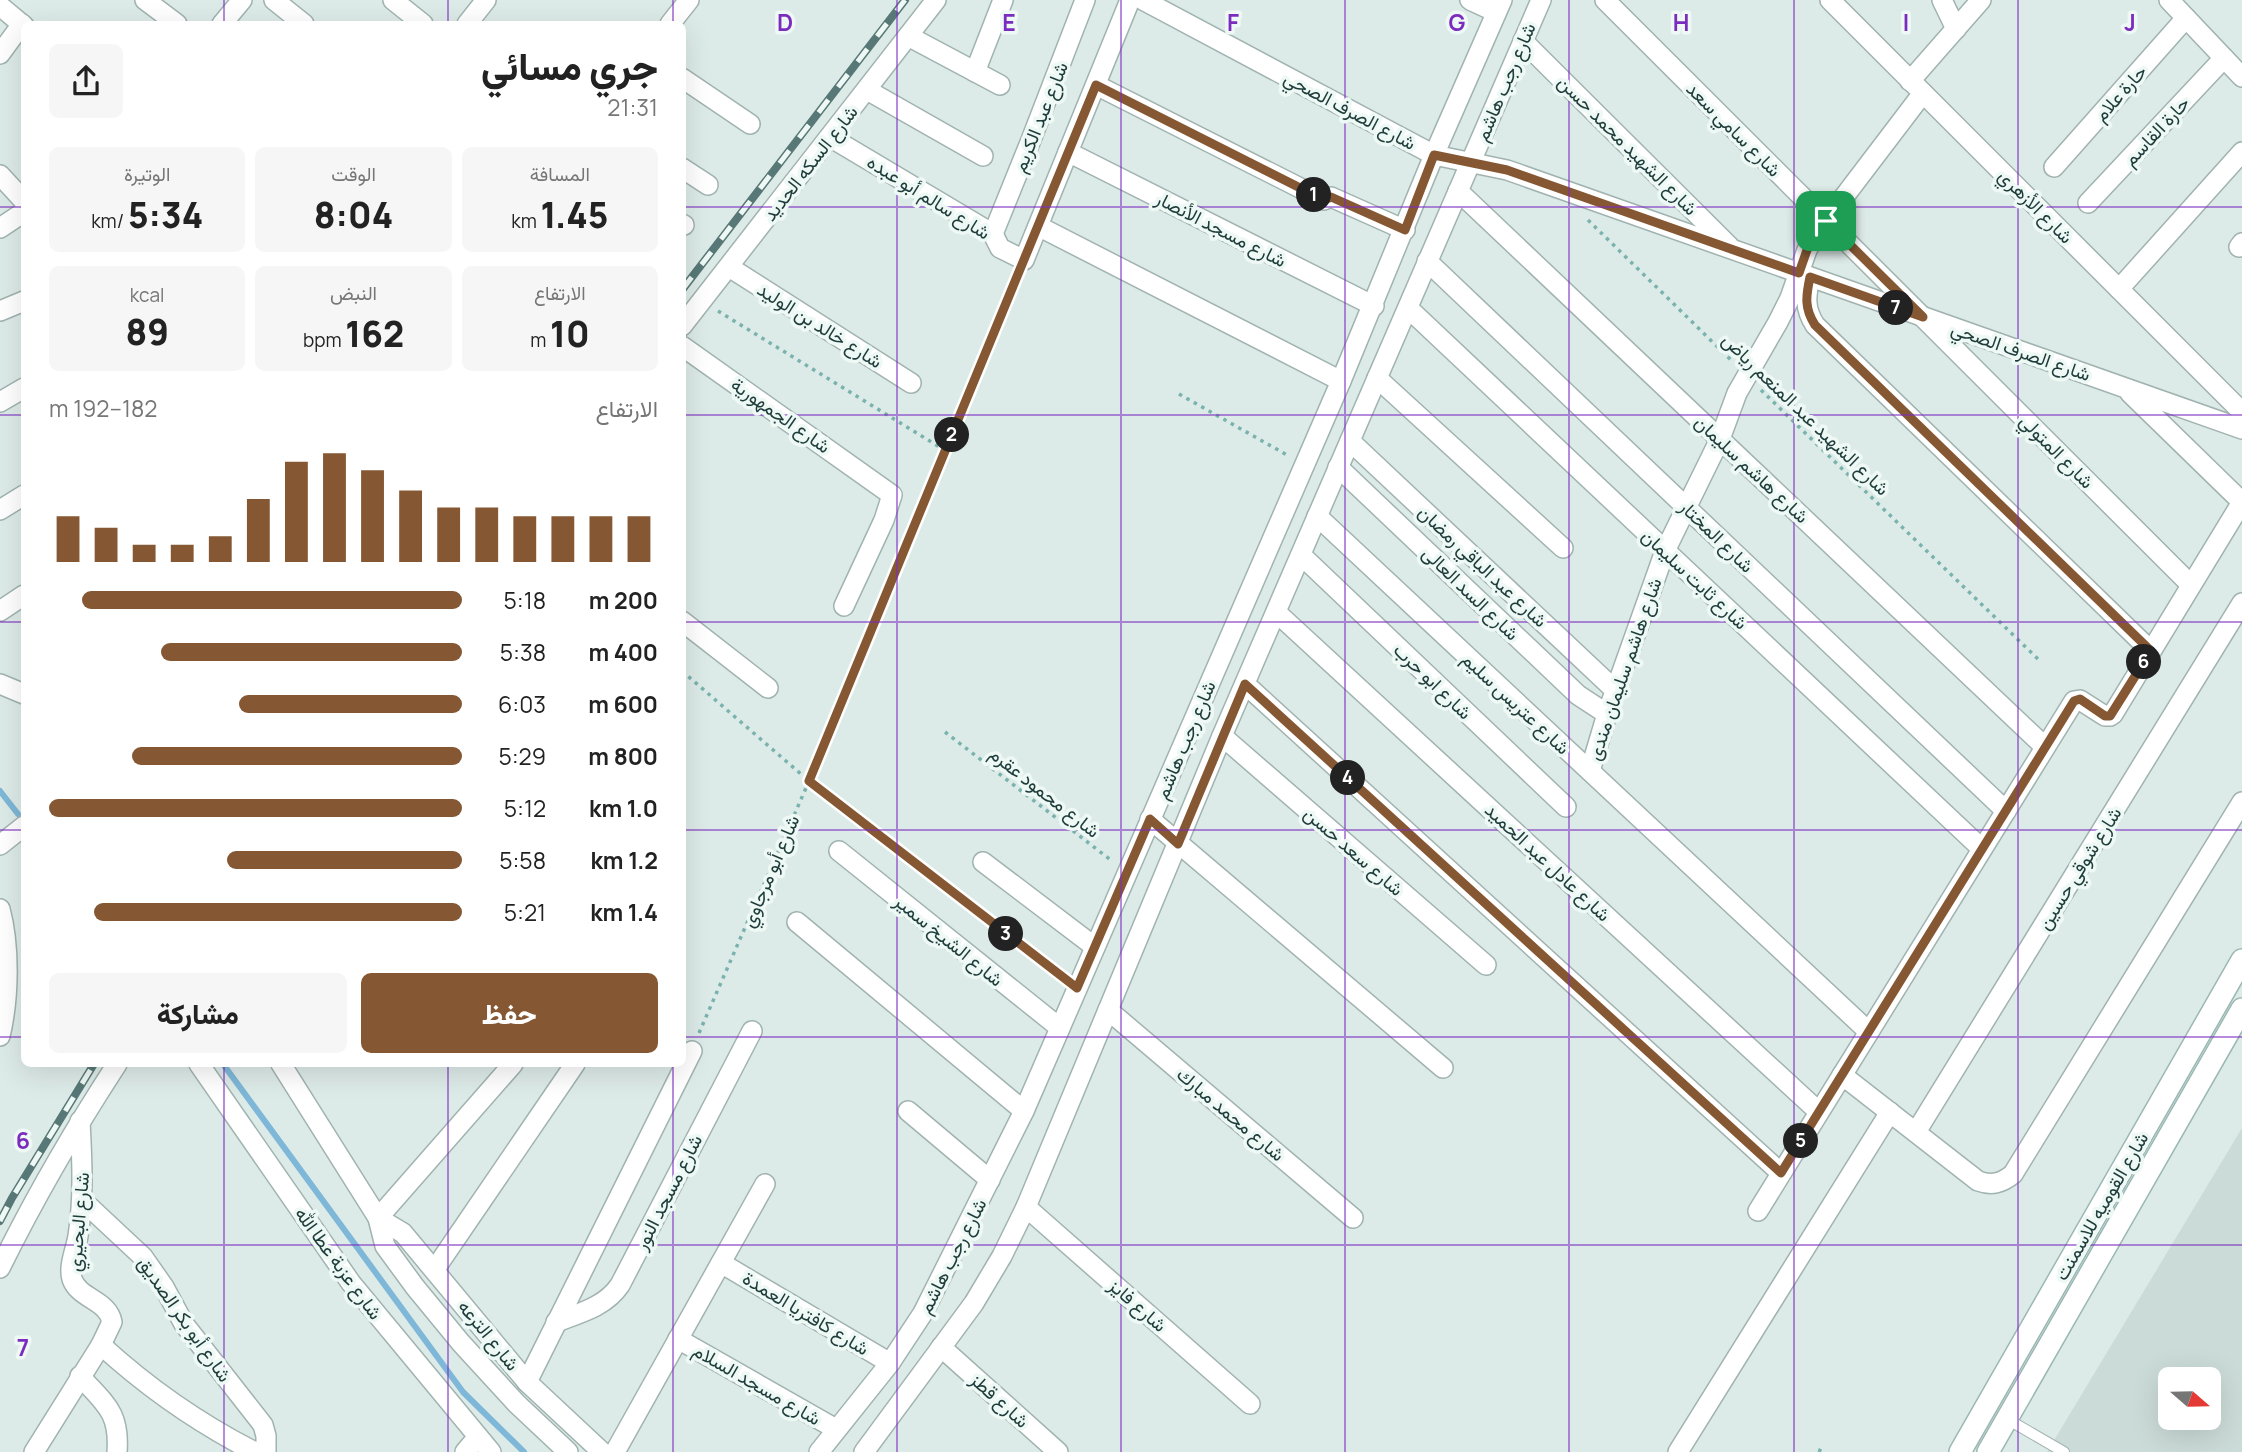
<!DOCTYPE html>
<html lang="ar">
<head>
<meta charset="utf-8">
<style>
  :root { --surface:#fff; --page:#f6f6f6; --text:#222; --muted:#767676; --accent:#855833 }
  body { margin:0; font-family:Manrope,Vazirmatn,sans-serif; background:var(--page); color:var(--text); direction:rtl; height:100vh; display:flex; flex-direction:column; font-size:26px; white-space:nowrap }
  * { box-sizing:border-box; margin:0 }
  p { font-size:23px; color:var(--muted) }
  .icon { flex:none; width:38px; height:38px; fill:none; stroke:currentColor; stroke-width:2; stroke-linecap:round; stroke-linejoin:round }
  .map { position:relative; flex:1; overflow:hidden; direction:ltr }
  .side { position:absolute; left:21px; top:21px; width:665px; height:1046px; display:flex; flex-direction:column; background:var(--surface); border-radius:10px; box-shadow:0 7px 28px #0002; direction:rtl }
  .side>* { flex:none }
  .needle { width:46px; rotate:110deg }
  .controls { position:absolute; left:2158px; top:1367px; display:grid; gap:14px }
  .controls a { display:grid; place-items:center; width:63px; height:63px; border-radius:10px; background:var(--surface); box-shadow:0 7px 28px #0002; font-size:35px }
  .pin { position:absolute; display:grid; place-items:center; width:60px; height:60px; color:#fff; margin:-30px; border-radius:14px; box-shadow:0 4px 10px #0006 }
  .km { position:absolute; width:35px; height:35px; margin:-18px; border-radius:50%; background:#222; color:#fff; font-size:19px; line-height:35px; text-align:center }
  .round { display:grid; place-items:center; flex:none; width:74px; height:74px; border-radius:10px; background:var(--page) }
  .summary { display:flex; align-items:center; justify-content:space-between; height:119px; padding:0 28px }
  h1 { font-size:38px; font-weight:800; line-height:52px }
  .figures { display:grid; grid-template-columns:repeat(3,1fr); gap:10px; height:119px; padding:7px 28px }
  .figures div { display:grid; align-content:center; border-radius:10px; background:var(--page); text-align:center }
  .figures b { font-size:35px; font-weight:800 }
  .figures small { font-size:19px; font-weight:400 }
  .figures p { font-size:19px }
  .chart { height:196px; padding:14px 28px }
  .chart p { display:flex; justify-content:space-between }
  .chart svg { width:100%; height:126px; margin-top:7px; stroke:var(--accent); stroke-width:6 }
  .button { display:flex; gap:14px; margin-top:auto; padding:14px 28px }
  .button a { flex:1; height:80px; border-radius:10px; background:var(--accent); color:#fff; font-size:28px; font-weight:800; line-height:80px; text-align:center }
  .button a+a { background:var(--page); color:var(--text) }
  ul { padding:0 28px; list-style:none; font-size:23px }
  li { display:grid; grid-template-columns:112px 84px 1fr; align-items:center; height:52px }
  li i { height:18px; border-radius:9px; background:var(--accent) }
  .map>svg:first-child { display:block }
</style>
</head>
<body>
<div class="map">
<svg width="2242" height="1452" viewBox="0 0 2242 1452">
  <rect width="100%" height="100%" fill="#ddebe8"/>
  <path fill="#cbdbd7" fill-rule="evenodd" d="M2242,1128V1452H2047ZM2170,1379H2208V1418H2170Z"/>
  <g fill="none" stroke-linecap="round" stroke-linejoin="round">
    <g stroke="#7eb7d7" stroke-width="6">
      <path d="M0,791L18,814"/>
      <path d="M223,1064L463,1392L524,1452"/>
    </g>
    <g stroke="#a0b3b0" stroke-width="12">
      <path id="service" d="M2007,1419L2064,1452"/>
    </g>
    <g stroke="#a0b3b0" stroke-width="22">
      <g id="minor">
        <path d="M145,0L177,24"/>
        <path d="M274,0L304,24"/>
        <path d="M393,0L423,24"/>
        <path d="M1143,0L1434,155L1507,170L2242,429"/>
        <path d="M1470,0L1496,12"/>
        <path d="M1605,0L2191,585"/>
        <path d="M1830,0L2242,412"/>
        <path d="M1942,0L1956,29"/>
        <path d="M2169,0L2242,77"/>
        <path d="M0,6L24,26"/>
        <path d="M222,24L242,0"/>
        <path d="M467,24L486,0"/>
        <path d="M670,24L689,0"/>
        <path d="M908,36L1000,85"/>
        <path d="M1523,41L1729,246"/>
        <path d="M0,54L22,24"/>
        <path d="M975,72L1003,0"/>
        <path d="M682,78L750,124"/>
        <path d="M1910,81L1981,0"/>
        <path d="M1096,85L1324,200L1331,197L1405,230"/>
        <path d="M867,90L983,156"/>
        <path d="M830,137L993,234L1000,248L1024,260L1130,0"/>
        <path d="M1068,152L1374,306"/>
        <path d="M2054,167L2186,18"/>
        <path d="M682,168L708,185"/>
        <path d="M0,175L24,201"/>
        <path d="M1458,191L2045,747"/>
        <path d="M2088,203L2224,58"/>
        <path d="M682,224L684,225"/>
        <path d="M1038,226L1341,381"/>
        <path d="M0,228L24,212"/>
        <path d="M993,234L1031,140L1085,0"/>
        <path d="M2239,247L2242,243"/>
        <path d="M1427,261L2006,811"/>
        <path d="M729,267L911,383"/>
        <path d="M1810,277C1806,296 1804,308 1815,325L2151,651"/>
        <path d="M2119,289L2242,152"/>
        <path d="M1408,308L1982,849"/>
        <path d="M0,311L24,301"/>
        <path d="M682,326L936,0"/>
        <path d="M682,346L892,495L884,520L844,606"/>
        <path d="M1377,378L1563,548"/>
        <path d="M2130,393L2242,502"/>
        <path d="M0,402L24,388"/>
        <path d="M1350,441L1616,691"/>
        <path d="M1338,467L1578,695L1607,714"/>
        <path d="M0,510L24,495"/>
        <path d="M1317,516L1869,1032"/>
        <path d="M1301,555L1566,807"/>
        <path d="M0,611L24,595"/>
        <path d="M1276,612L1819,1112"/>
        <path d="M682,621L768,688"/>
        <path d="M0,684L24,694"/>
        <path d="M1245,684L1781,1173"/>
        <path d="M1222,736L1486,965"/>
        <path d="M1590,771L1607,714L1665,551L1720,439L1737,393L1778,322L1790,298L1807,250L1815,235L1923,93"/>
        <path d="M1150,819L1443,1068"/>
        <path d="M0,845L24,826"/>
        <path d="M839,851L1060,1028"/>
        <path d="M983,862L1095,947"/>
        <path d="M0,909C10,946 9,999 0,1036"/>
        <path d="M797,922L1024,1111"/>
        <path d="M1108,1010L1353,1218"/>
        <path d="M199,1064L351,1283L491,1452"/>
        <path d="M281,1064L378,1218L385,1246L415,1287L461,1343L517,1404L568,1452"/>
        <path d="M1842,1075L1978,1181C1992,1186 2002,1183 2013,1174L2242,802"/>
        <path d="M908,1111L990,1180"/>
        <path d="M1916,1132L2242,603"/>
        <path d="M82,1200L143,1257L164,1287L184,1324L263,1425L266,1436V1452"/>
        <path d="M1026,1207L1250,1404"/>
        <path d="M1758,1211L2074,701L2080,700L2105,716H2110L2113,714L2242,502"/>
        <path d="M378,1218L403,1233L527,1382L602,1452"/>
        <path d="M378,1218L513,1064"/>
        <path d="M721,1263L890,1363"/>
        <path d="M0,1268C35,1197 74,1130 117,1064"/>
        <path d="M435,1269L575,1064"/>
        <path d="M556,1322C580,1313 605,1307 620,1285L752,1031"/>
        <path d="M678,1339L836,1429"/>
        <path d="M101,1345C148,1388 198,1423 255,1452"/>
        <path d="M941,1347L1058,1452"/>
        <path d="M80,1376C105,1404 120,1412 117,1452"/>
        <path d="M527,1382L692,1051"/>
        <path d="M34,1452L101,1345L112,1322C108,1300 79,1299 72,1279C68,1266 76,1249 78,1236C84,1198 82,1159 80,1121"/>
        <path d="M465,1452L477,1438"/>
        <path d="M615,1452L765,1184"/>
        <path d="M819,1452L890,1363L923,1313L1024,1111L1341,381L1434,155L1502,0"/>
        <path d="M864,1452L974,1303L1002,1256L1026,1207L1222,736L1541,0"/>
        <path d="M1678,1452L1890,1112"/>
      </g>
    </g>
    <g stroke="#9bb8b4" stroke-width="24">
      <g id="secondary">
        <path d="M1960,1452L2242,960"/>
        <path d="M1988,1452L2242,1009"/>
      </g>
    </g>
    <g stroke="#7ab2ad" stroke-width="3.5" stroke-dasharray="3.5 5" stroke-linecap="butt">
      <path d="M1588,220L1733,362"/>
      <path d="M718,311L946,451"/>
      <path d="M1761,390L2040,661"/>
      <path d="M1179,394L1287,455"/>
      <path d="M682,671L809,781L1062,976"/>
      <path d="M945,732L1112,861"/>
      <path d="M699,1033L809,781L1016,279"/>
      <path d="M1819,1452L1821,1448"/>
    </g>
    <use href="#service" stroke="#fff" stroke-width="10"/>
    <use href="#minor" stroke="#fff" stroke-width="19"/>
    <use href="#secondary" stroke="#fff" stroke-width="21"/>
    <g stroke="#577876" stroke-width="8">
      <g id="rail">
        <path d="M682,290L905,0"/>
        <path d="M0,1221L12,1198L94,1064"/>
      </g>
    </g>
    <use href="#rail" stroke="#eef8f5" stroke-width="5" stroke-dasharray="16" stroke-linecap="butt"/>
  </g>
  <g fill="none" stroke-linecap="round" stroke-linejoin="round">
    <g stroke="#fff" stroke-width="14">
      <path id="route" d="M1096,85L1324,200L1331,197L1405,230L1434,155L1507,170L1799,273L1807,250L1826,221L1923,317L1810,277C1806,296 1804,308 1815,325L2151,651L2110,716H2105L2080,699L2074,701L1781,1173L1245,684L1178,844L1150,819L1077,988L809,781Z"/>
    </g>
    <use href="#route" stroke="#855833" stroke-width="9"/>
  </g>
  <path fill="none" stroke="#7b2cbf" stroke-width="2" stroke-opacity="0.55" d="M224,0V24M448,0V24M673,0V24M897,0V1452M1121,0V1452M1345,0V1452M1569,0V1452M1794,0V1452M2018,0V1452M0,207H24M682,207H2242M0,415H24M682,415H2242M0,622H24M682,622H2242M0,830H24M682,830H2242M0,1037H24M682,1037H2242M224,1064V1452M448,1064V1452M673,1064V1452M0,1245H2242"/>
  <g text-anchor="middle" stroke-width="7" stroke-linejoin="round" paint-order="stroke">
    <g font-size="19" fill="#1d3c3a" stroke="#eef8f5">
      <text transform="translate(1505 82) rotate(-67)" y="7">شارع رجب هاشم</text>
      <text transform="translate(2120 93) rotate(-48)" y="7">حارة علام</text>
      <text transform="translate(1350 110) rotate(28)" y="7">شارع الصرف الصحي</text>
      <text transform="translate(1040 117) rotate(-68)" y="7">شارع عبد الكريم</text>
      <text transform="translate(1734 129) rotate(45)" y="7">شارع سامي سعد</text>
      <text transform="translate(2156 131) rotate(-47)" y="7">حارة القاسم</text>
      <text transform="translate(1628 145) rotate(45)" y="7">شارع الشهيد محمد حسن</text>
      <text transform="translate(810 163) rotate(-52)" y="7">شارع السكه الحديد</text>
      <text transform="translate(929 197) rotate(32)" y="7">شارع سالم أبو عبده</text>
      <text transform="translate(2036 206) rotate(45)" y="7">شارع الأزهري</text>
      <text transform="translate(1221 229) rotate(27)" y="7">شارع مسجد الأنصار</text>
      <text transform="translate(820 325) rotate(32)" y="7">شارع خالد بن الوليد</text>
      <text transform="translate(2021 351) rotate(19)" y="7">شارع الصرف الصحي</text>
      <text transform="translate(1806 414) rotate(44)" y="7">شارع الشهيد عبد المنعم رياض</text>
      <text transform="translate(781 415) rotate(35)" y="7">شارع الجمهورية</text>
      <text transform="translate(2057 451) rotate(45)" y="7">شارع المتولي</text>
      <text transform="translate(1752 469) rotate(43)" y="7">شارع هاشم سليمان</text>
      <text transform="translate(1717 536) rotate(44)" y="7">شارع المختار</text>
      <text transform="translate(1483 566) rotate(43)" y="7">شارع عبد الباقي رمضان</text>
      <text transform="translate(1695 579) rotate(43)" y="7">شارع ثابت سليمان</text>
      <text transform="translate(1471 593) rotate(44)" y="7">شارع السد العالى</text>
      <text transform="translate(1624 669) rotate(-71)" y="7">شارع هاشم سليمان مندى</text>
      <text transform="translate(1433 681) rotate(44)" y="7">شارع ابو حرب</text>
      <text transform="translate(1516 703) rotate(43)" y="7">شارع عتريس سليم</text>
      <text transform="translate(1185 740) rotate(-67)" y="7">شارع رجب هاشم</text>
      <text transform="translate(1045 792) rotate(38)" y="7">شارع محمود عقرم</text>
      <text transform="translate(1354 851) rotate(41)" y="7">شارع سعد حسن</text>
      <text transform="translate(1548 862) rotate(43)" y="7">شارع عادل عبد الحميد</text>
      <text transform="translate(2079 868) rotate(-58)" y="7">شارع شوقي حسين</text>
      <text transform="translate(770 871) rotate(-67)" y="7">شارع أبو مرجاوي</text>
      <text transform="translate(949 940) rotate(39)" y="7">شارع الشيخ سمير</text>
      <text transform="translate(1231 1114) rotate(40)" y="7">شارع محمد مبارك</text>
      <text transform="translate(668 1192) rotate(-63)" y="7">شارع مسجد النور</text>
      <text transform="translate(2101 1206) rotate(-60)" y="7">شارع القوميه للاسمنت</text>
      <text transform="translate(78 1222) rotate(-85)" y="7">شارع البحيري</text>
      <text transform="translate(952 1256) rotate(-63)" y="7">شارع رجب هاشم</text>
      <text transform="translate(339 1263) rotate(54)" y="7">شارع عزبة عطا الله</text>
      <text transform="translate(1138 1305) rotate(41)" y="7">شارع فايز</text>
      <text transform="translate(806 1313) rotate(31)" y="7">شارع كافتريا العمدة</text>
      <text transform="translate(185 1319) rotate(55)" y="7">شارع أبو بكر الصديق</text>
      <text transform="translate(489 1335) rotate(51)" y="7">شارع الترعه</text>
      <text transform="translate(757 1384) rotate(30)" y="7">شارع مسجد السلام</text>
      <text transform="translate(1000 1400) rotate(42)" y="7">شارع قطز</text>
    </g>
  </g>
  <g font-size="23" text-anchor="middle" font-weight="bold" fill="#7b2cbf" stroke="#eef8f5" stroke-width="7" stroke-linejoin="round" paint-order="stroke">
    <text x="785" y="31">D</text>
    <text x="1009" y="31">E</text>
    <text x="1233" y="31">F</text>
    <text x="1457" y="31">G</text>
    <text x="1681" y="31">H</text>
    <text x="1906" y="31">I</text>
    <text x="2130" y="31">J</text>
    <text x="23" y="1149">6</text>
    <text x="23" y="1356">7</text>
  </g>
</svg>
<div class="controls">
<a><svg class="needle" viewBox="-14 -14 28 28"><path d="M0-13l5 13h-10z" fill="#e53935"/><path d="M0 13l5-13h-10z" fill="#767676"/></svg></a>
</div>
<div class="pin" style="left:1826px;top:221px;background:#1e9e55"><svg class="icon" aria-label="arrive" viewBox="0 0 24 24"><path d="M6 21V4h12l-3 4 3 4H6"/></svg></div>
<b class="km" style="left:1314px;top:195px">1</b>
<b class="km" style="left:952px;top:435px">2</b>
<b class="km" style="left:1006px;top:934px">3</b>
<b class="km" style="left:1348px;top:778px">4</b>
<b class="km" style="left:1801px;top:1141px">5</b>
<b class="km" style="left:2144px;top:662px">6</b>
<b class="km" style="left:1896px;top:308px">7</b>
<section class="side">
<div class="summary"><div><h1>جري مسائي</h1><p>21:31</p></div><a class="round"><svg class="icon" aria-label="share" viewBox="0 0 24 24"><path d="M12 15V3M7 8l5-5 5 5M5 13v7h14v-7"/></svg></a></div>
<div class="figures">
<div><p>المسافة</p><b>1.45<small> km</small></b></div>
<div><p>الوقت</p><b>8:04</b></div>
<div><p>الوتيرة</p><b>5:34<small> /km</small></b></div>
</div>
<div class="figures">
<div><p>الارتفاع</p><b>10<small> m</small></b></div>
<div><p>النبض</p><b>162<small> bpm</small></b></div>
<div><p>kcal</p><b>89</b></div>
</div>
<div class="chart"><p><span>الارتفاع</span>182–192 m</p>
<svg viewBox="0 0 160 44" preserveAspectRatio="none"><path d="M5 44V28M15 44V32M25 44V38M35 44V38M45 44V35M55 44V22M65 44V9M75 44V6M85 44V12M95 44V19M105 44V25M115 44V25M125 44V28M135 44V28M145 44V28M155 44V28"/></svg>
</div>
<ul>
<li><b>200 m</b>5:18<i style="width:92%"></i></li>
<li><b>400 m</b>5:38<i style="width:73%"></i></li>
<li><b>600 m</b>6:03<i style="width:54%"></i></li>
<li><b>800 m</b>5:29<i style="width:80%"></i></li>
<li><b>1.0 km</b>5:12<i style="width:100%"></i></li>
<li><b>1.2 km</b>5:58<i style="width:57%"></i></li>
<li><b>1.4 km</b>5:21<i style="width:89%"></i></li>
</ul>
<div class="button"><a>حفظ</a><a>مشاركة</a></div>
</section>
</div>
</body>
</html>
